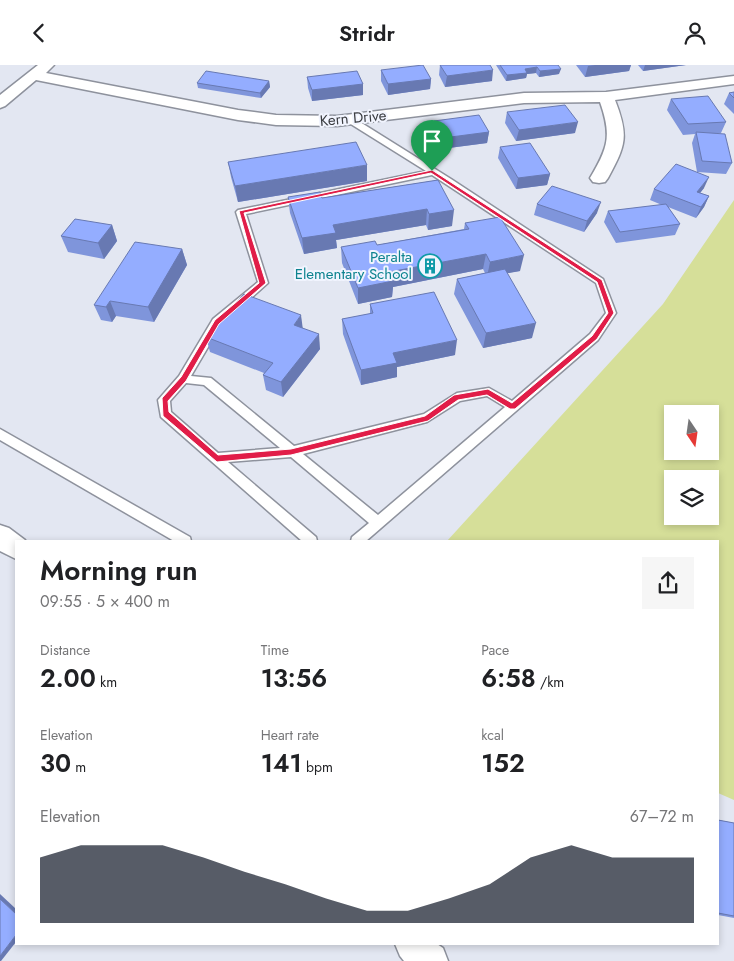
<!DOCTYPE html>
<html lang="en">
<head>
<meta charset="utf-8">
<style>
  :root { --surface:#fff; --page:#f6f6f6; --text:#202124; --muted:#757577; --accent:#111827 }
  body { margin:0; font-family:Jost,sans-serif; background:var(--page); color:var(--text); height:100vh; display:flex; flex-direction:column; font-size:19px; white-space:nowrap }
  * { box-sizing:border-box; margin:0 }
  p { font-size:16px; color:var(--muted) }
  .icon { flex:none; width:28px; height:28px; fill:none; stroke:currentColor; stroke-width:2; stroke-linecap:round; stroke-linejoin:round }
  .map { position:relative; flex:1; overflow:hidden }
  .side { position:absolute; left:15px; top:475px; width:704px; height:405px; display:flex; flex-direction:column; background:var(--surface); border-radius:0px; box-shadow:0 2px 8px #0003 }
  .side>* { flex:none }
  .needle { width:32px; rotate:167deg }
  .controls { position:absolute; left:664px; top:340px; display:grid; gap:10px }
  .controls a { display:grid; place-items:center; width:55px; height:55px; border-radius:0px; background:var(--surface); box-shadow:0 2px 8px #0003; font-size:25px }
  .pin { position:absolute; display:grid; place-items:center; width:42px; height:42px; color:#fff; margin:-51px -21px; border-radius:50% 50% 50% 0; rotate:-45deg; box-shadow:0 0 5px #0007 }
  .pin .icon { rotate:45deg }
  .round { display:grid; place-items:center; flex:none; width:52px; height:52px; border-radius:0px; background:var(--page) }
  .overview { display:flex; align-items:center; justify-content:space-between; height:85px; padding:0 25px }
  h1 { font-size:28px; font-weight:600; line-height:38px }
  .figures { display:grid; grid-template-columns:repeat(3,1fr); gap:8px; height:85px; padding:5px 25px }
  .figures div { display:grid; align-content:center }
  .figures b { font-size:25px; font-weight:600 }
  .figures small { font-size:14px; font-weight:400 }
  .figures p { font-size:14px }
  .chart { height:140px; padding:10px 25px }
  .chart p { display:flex; justify-content:space-between }
  .chart svg { width:100%; height:90px; margin-top:5px; fill:var(--accent); opacity:.7 }
  header { display:flex; justify-content:space-between; align-items:center; height:65px; padding:0 25px; background:var(--surface); font-size:22px; font-weight:600 }
  .map>svg:first-child { display:block }
</style>
</head>
<body>
<header><svg class="icon" aria-label="back" viewBox="0 0 24 24"><path d="M15 5l-7 7 7 7"/></svg>Stridr<svg class="icon" aria-label="person" viewBox="0 0 24 24"><circle cx="12" cy="8" r="4"/><path d="M4 21q1-7 8-7t8 7"/></svg></header>
<div class="map">
<svg width="734" height="896" viewBox="0 0 734 896">
  <rect width="100%" height="100%" fill="#e3e7f2"/>
  <path fill="#d6df99" fill-rule="evenodd" d="M734,135V735L718,728V476H447L663,239ZM672,349H710V386H672ZM672,414H710V451H672Z"/>
  <g fill="none" stroke-linecap="round" stroke-linejoin="round">
    <g stroke="#8e929d" stroke-width="3">
      <g id="service">
        <path d="M346,52H352L451,114L603,214L616,248L598,275L366,476H351L352,472L369,458L291,392L228,397L316,472L317,476H302L161,352L158,335L179,311L213,254L258,217L236,147L238,145L426,106L346,56ZM432,110L596,218L606,248L590,269L512,336L489,323L457,328L424,349L294,381L211,313L191,311L221,260L268,218L246,149ZM186,318L204,320L280,383L218,388L171,347L170,336ZM487,331L505,342L378,450L303,389L427,357L460,336Z"/>
        <path d="M0,364L190,472L191,476H174L0,375Z"/>
      </g>
    </g>
    <g stroke="#8e929d" stroke-width="3">
      <g id="minor">
        <path d="M38,0H54L46,8L238,45L276,50L337,51L524,28L606,27L734,11V19L615,35C629,71 626,80 608,113L605,117L599,118L593,117L590,113C608,83 612,71 600,37L524,38L337,61L276,60L238,55L36,15L5,41L0,43V30Z"/>
        <path d="M0,460L9,463L25,475L16,476V494L0,486Z"/>
        <path d="M395,879H437L443,883L448,896H404L400,891Z"/>
      </g>
    </g>
    <use href="#service" fill="#fff" fill-rule="evenodd"/>
    <use href="#minor" fill="#fff" fill-rule="evenodd"/>
  </g>
  <g fill="#7f95db">
    <path d="M440,0L492,16L445,22L439,10Z"/>
    <path d="M496,0H558L559,9L539,12L536,8L527,9L526,13L506,16Z"/>
    <path d="M576,0H631L629,6L585,12Z"/>
    <path d="M638,0H686L643,6Z"/>
    <path d="M381,5L431,14L430,24L388,30L381,16Z"/>
    <path d="M307,12L363,19V30L312,36L308,23Z"/>
    <path d="M269,16L270,22L261,33L198,23L197,18Z"/>
    <path d="M734,27V49L724,39L729,28Z"/>
    <path d="M671,34L726,57L721,68H716L732,98L726,109L697,107L692,78L695,69L683,70L667,45Z"/>
    <path d="M507,47L575,68L516,76L505,58Z"/>
    <path d="M434,56L489,67L487,78L441,84L433,67Z"/>
    <path d="M500,82L550,109L547,120L516,124L498,93Z"/>
    <path d="M228,97L367,116L238,137L231,112Z"/>
    <path d="M438,115L452,161L428,165L426,160L336,175L337,183L304,189L290,148L288,132L322,133Z"/>
    <path d="M704,123L700,128L709,131L704,142L696,153L668,142L680,159L675,170L616,178L604,157L608,146L662,140L650,135L654,124Z"/>
    <path d="M537,139L597,148L584,167L534,150Z"/>
    <path d="M465,158L520,206L507,208L532,273L483,283L454,229L457,214L485,208L483,204L393,222L392,232L358,239L342,198L341,182L377,180L464,164Z"/>
    <path d="M112,160L117,176L104,194L68,187L61,171Z"/>
    <path d="M182,184L187,200L154,257L116,251L112,257L101,255L94,240Z"/>
    <path d="M370,239L455,290L397,302V312L361,320L343,269L342,254L370,249Z"/>
    <path d="M303,263L320,284L283,332L266,325L263,310L264,308L210,287L206,272Z"/>
    <path d="M718,755L734,758V853L718,850Z"/>
  </g>
  <g fill="#6879b2">
    <path d="M595,0H631L629,6L585,12L588,1Z"/>
    <path d="M645,0H686L643,6Z"/>
    <path d="M537,2L536,8L527,9L526,13L506,16L507,10L525,4Z"/>
    <path d="M561,4L559,9L539,12L540,6Z"/>
    <path d="M493,5L492,16L445,22L447,11Z"/>
    <path d="M431,14L430,24L388,30V19Z"/>
    <path d="M269,16L270,22L261,33L260,28Z"/>
    <path d="M363,19V30L312,36V25Z"/>
    <path d="M578,57L575,68L516,76L519,65Z"/>
    <path d="M489,67L487,78L441,84L443,73Z"/>
    <path d="M367,100V116L238,137L235,121Z"/>
    <path d="M550,109L547,120L516,124L518,113Z"/>
    <path d="M709,112L704,123L692,138L697,127Z"/>
    <path d="M709,131L704,142L696,153L701,142Z"/>
    <path d="M601,137L597,148L584,167L587,156Z"/>
    <path d="M427,144L426,160L336,175L337,183L304,189L302,173L333,160Z"/>
    <path d="M454,145L452,161L428,165L429,149Z"/>
    <path d="M112,160L117,176L104,194L98,178Z"/>
    <path d="M182,184L187,200L154,257L148,242Z"/>
    <path d="M486,189L483,204L393,222L392,232L358,239V223L389,207Z"/>
    <path d="M524,190L520,206L487,212L490,197Z"/>
    <path d="M110,236L116,251L112,257L106,242Z"/>
    <path d="M301,250L303,265L294,260Z"/>
    <path d="M536,258L532,273L483,283L486,268Z"/>
    <path d="M319,269L320,284L283,332L281,317Z"/>
    <path d="M457,275L455,290L397,302V312L361,320V305L393,288Z"/>
    <path d="M0,829L16,844V849L0,834Z"/>
    <path d="M16,870V877L1,896H0V891Z"/>
  </g>
  <g fill="#94adff" stroke="#6879b2">
    <path d="M423,0L431,14L388,19L381,5Z"/>
    <path d="M440,0H490L493,5L447,11Z"/>
    <path d="M500,0H558L561,4L540,6L537,2L525,4L527,8L507,10Z"/>
    <path d="M206,6L269,16L260,28L197,18Z"/>
    <path d="M357,6L363,19L312,25L307,12Z"/>
    <path d="M734,27V33L729,28Z"/>
    <path d="M708,31L726,57L688,59L671,34Z"/>
    <path d="M565,40L578,57L519,65L507,47Z"/>
    <path d="M479,50L489,67L443,73L434,56Z"/>
    <path d="M696,67L725,69L732,98L702,96Z"/>
    <path d="M356,77L367,100L235,121L228,97Z"/>
    <path d="M530,78L550,109L518,113L500,82Z"/>
    <path d="M676,99L709,112L697,127L709,131L701,142L654,124Z"/>
    <path d="M438,115L454,145L429,149L427,144L333,160L336,168L302,173L288,132L320,127L322,133Z"/>
    <path d="M552,121L601,137L587,156L537,139Z"/>
    <path d="M666,139L680,159L620,167L608,146Z"/>
    <path d="M500,152L524,190L490,197L486,189L389,207L393,216L358,223L341,182L375,176L377,180L469,164L465,158Z"/>
    <path d="M75,154L112,160L98,178L61,171Z"/>
    <path d="M135,177L182,184L148,242L110,236L106,242L94,240Z"/>
    <path d="M505,204L536,258L486,268L457,214Z"/>
    <path d="M434,227L457,275L393,288L397,298L361,305L342,254L373,248L370,239Z"/>
    <path d="M244,229L301,250L294,260L319,269L281,317L263,310L273,298L206,272Z"/>
    <path d="M718,755L734,758V851L718,848Z"/>
    <path d="M0,834L16,849V870L0,891Z"/>
  </g>
  <path fill="#e11d48" stroke="#fff" fill-rule="evenodd" d="M432,105L602,215L614,248L597,274L515,344H510L487,330L458,335L428,356L291,390L217,397L163,351L162,333L181,312L215,255L259,218L239,146ZM431,108L597,217L608,248L592,271L512,338L488,324L454,330L425,351L291,384L218,390L169,347L168,336L186,316L219,259L266,218L244,148Z"/>
  <defs>
    <g id="building-ring" transform="scale(1.25)"><circle r="9.5" fill="#f1f4fe" stroke="#0f9aa8" stroke-width="1.5"/><path d="M-4-6H4V6H1V3H-1V6H-4ZM-2.5-4.3h1.7v1.8h-1.7ZM.8-4.3h1.7v1.8H.8ZM-2.5-1h1.7V.8h-1.7ZM.8-1h1.7V.8H.8Z" fill="#0f9aa8"/></g>
  </defs>
  <g fill-rule="evenodd">
    <use href="#building-ring" x="430" y="201"/>
  </g>
  <g text-anchor="middle" stroke-width="4" stroke-linejoin="round" paint-order="stroke">
    <g font-size="15" fill="#3a3c40" stroke="#f1f4fe">
      <text transform="translate(353 53) rotate(-5)" y="5">Kern Drive</text>
    </g>
    <g font-size="15" fill="#0d838f" stroke="#f1f4fe" text-anchor="end">
      <text x="412" y="197">Peralta<tspan x="412" dy="17">Elementary School</tspan></text>
    </g>
  </g>
</svg>
<div class="controls">
<a><svg class="needle" viewBox="-14 -14 28 28"><path d="M0-13l5 13h-10z" fill="#e53935"/><path d="M0 13l5-13h-10z" fill="#757577"/></svg></a>
<a><svg class="icon" aria-label="layers" viewBox="0 0 24 24"><path d="M12 4l9 5-9 5-9-5zM3 14l9 5 9-5"/></svg></a>
</div>
<div class="pin" style="left:432px;top:106px;background:#1e9e55"><svg class="icon" aria-label="arrive" viewBox="0 0 24 24"><path d="M6 21V4h12l-3 4 3 4H6"/></svg></div>
<section class="side">
<div class="overview"><div><h1>Morning run</h1><p>09:55 · 5 × 400 m</p></div><a class="round"><svg class="icon" aria-label="share" viewBox="0 0 24 24"><path d="M12 15V3M7 8l5-5 5 5M5 13v7h14v-7"/></svg></a></div>
<div class="figures">
<div><p>Distance</p><b>2.00<small> km</small></b></div>
<div><p>Time</p><b>13:56</b></div>
<div><p>Pace</p><b>6:58<small> /km</small></b></div>
</div>
<div class="figures">
<div><p>Elevation</p><b>30<small> m</small></b></div>
<div><p>Heart rate</p><b>141<small> bpm</small></b></div>
<div><p>kcal</p><b>152</b></div>
</div>
<div class="chart"><p><span>Elevation</span>67–72 m</p>
<svg viewBox="0 0 160 44" preserveAspectRatio="none"><path d="M0 44V12L10 6L20 6L30 6L40 12L50 19L60 25L70 32L80 38L90 38L100 32L110 25L120 12L130 6L140 12L150 12L160 12V44z"/></svg>
</div>
</section>
</div>
</body>
</html>
